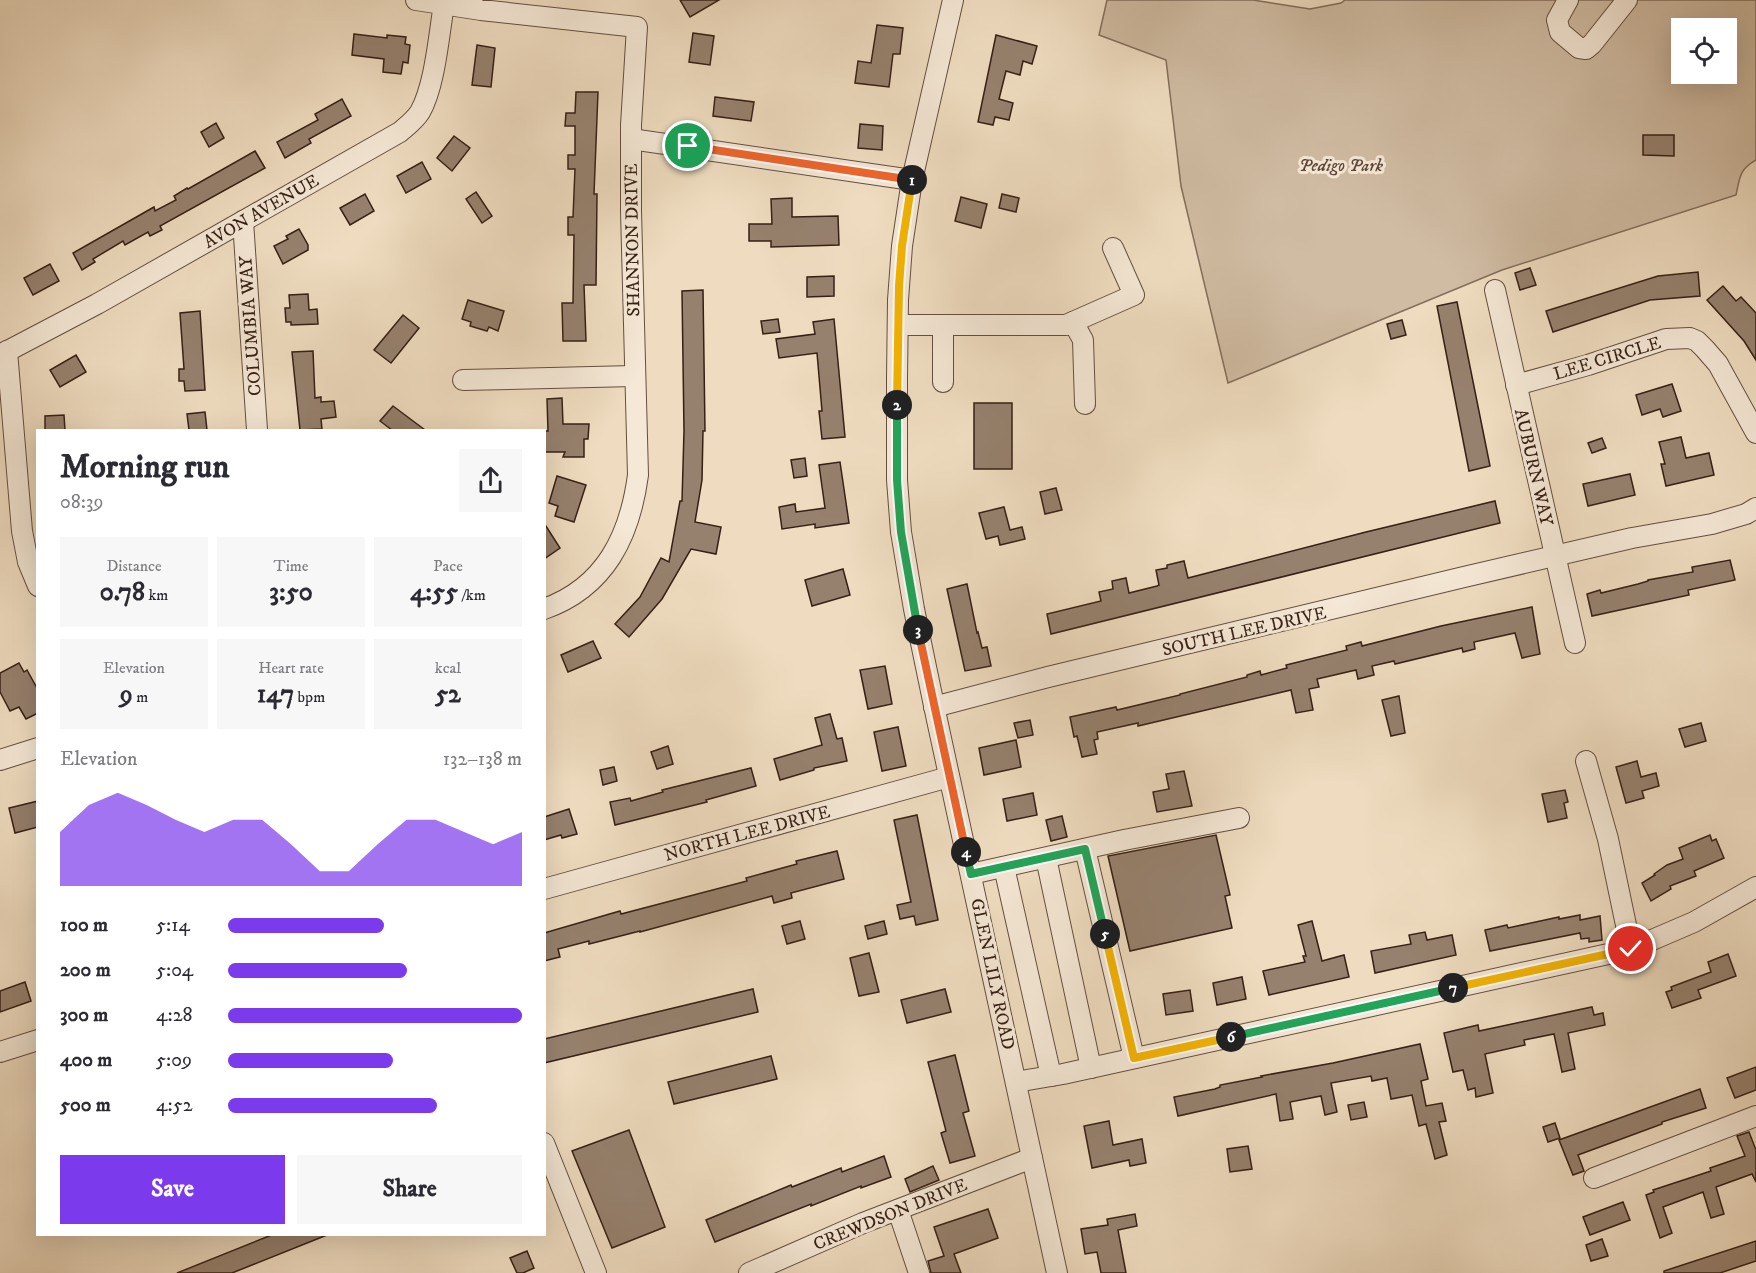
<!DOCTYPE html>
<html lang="en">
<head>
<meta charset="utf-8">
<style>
  :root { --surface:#fff; --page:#f7f7f7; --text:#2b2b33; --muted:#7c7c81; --accent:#7c3aed }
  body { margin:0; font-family:"IM FELL DW Pica",serif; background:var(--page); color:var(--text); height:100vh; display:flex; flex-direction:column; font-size:22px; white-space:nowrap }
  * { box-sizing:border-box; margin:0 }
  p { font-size:20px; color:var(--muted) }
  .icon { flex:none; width:33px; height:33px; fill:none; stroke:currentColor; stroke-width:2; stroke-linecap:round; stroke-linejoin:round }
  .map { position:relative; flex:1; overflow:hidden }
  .side { position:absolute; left:36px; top:429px; width:510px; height:807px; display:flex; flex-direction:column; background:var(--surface); border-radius:0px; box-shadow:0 6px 24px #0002 }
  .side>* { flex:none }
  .controls { position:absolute; left:1671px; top:18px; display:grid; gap:12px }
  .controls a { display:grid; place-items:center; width:66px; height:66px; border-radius:0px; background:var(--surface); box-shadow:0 6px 24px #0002; font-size:30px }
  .pin { position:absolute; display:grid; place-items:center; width:51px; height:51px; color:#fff; margin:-26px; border:3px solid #fff; border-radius:50%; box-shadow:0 2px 6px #0007 }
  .km { position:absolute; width:30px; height:30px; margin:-15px; border-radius:50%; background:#222; color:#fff; font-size:16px; line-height:30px; text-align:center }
  .round { display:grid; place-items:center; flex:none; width:63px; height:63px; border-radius:0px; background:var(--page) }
  .head { display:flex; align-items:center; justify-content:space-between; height:102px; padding:0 24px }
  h1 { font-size:33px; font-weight:800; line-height:45px }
  .metrics { display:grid; grid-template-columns:repeat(3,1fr); gap:9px; height:102px; padding:6px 24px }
  .metrics div { display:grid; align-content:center; border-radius:0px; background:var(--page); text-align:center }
  .metrics b { font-size:26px; font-weight:800 }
  .metrics small { font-size:16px; font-weight:400 }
  .metrics p { font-size:16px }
  .chart { height:168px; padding:12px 24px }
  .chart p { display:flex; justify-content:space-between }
  .chart svg { width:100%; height:108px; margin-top:6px; fill:var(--accent); opacity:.7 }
  .button { display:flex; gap:12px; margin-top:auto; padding:12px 24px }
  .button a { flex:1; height:69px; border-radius:0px; background:var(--accent); color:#fff; font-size:24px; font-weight:800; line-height:69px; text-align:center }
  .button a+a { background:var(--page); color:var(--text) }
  ul { padding:0 24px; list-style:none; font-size:20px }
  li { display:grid; grid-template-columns:96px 72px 1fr; align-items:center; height:45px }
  li i { height:15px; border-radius:8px; background:var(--accent) }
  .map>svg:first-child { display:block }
</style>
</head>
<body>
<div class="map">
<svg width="1756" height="1273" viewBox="0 0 1756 1273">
  <rect width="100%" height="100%" fill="#efdcc0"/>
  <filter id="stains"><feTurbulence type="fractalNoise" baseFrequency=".00333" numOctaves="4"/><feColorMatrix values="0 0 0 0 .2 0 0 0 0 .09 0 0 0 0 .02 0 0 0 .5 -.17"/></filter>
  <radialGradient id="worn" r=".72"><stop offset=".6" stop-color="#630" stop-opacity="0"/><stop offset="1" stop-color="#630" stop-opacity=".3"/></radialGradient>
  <path fill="#d0bca3" stroke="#836e5c" stroke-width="1.5" fill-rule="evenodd" d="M1107,0H1253L1310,9L1341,3L1345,0H1756V160C1739,170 1740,177 1736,195L1502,270L1228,383L1181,186L1166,60L1099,35ZM1682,28H1726V74H1682Z"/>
  <g fill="#96816e" stroke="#361f15" stroke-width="1.5">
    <path d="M680,0H719L690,17Z"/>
    <path d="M877,25L903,28L900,54H893L889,87L855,83L858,61L871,63Z"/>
    <path d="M693,33L714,36L710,65L689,62Z"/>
    <path d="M354,34L387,38V35L406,37L405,44L410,45L408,63L403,62L401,74L383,72L384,59L352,55Z"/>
    <path d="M996,35L1037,46L1032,64L1023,61L1020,75L1006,71L999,99L1013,103L1009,120L995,117L993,125L978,122Z"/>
    <path d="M477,45L495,48L491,87L472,85Z"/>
    <path d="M576,92H598L594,194H597L596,285H584L586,341H563L562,303H573L574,235H568V217H573L575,169H568V155H575V126H565L566,113H575Z"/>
    <path d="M715,97L754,102L751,121L713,116Z"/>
    <path d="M342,99L351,116L309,139L311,143L285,158L277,142L318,120L315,114Z"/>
    <path d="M216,123L224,138L209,147L201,132Z"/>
    <path d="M860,124L883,126L882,150L858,148Z"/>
    <path d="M1643,135H1674V156L1643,155Z"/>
    <path d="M454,136L470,148L452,171L437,158Z"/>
    <path d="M255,151L265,168L160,226L162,230L150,236L148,232L125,245L123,241L93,259L95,262L82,270L73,253L154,207L155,211L176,200L174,196L187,188L188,189Z"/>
    <path d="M422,162L431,179L406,193L397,176Z"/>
    <path d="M476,192L492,216L482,223L466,199Z"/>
    <path d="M365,194L374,211L350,225L340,208Z"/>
    <path d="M1002,194L1019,198L1016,212L999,208Z"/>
    <path d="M961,197L987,204L981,228L955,221Z"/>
    <path d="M792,198V217L838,216L839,245L771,247V241H749V224H772L771,199Z"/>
    <path d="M299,229L308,245V250L283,264L274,246L288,239L286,236Z"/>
    <path d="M50,264L59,281L33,295L24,278Z"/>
    <path d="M1530,268L1536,285L1520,290L1515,273Z"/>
    <path d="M1698,272L1700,296L1650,300L1553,332L1546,311L1658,276Z"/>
    <path d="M834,276V296L807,297V277Z"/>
    <path d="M1723,286L1736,301L1741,297L1756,313V360L1744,341L1707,300Z"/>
    <path d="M703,290L705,431H703L702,480L695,522L721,527L716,554L691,549L662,599L629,637L615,624L640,597L661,558L669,562L680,501H682L684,431L682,291Z"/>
    <path d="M308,294L309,310L317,309L318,324L291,325V322H286L285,308H290L289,295Z"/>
    <path d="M468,300L504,311L498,331L489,327L487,331L470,326L471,322L462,319Z"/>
    <path d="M1457,302L1490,466L1469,471L1437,306Z"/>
    <path d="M200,311L205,390L185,391L184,381H179V369H184L180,313Z"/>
    <path d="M403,315L419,328L391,363L374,350Z"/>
    <path d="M778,319L780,332L763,334L761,321Z"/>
    <path d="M834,319L845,437L822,439L819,411H822L817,353L779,358L776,339L815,334L813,322Z"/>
    <path d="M1402,320L1406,335L1391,339L1387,324Z"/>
    <path d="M313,351L315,398L321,397V402L334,401L336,417L321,419L322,429L300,430L292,352Z"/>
    <path d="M76,355L86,372L60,387L50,370Z"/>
    <path d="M1672,384L1681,411L1663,417L1660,409L1642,415L1636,395Z"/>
    <path d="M562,398L563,424H589L588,439H584V457H563L565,452H544V431H548L547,399Z"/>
    <rect x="974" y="403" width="38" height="66"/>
    <path d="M393,406L425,430H392L380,421Z"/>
    <path d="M205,412L207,430H189L187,414Z"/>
    <path d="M64,415L65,430H45V416Z"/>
    <path d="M1681,437L1686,458L1709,453L1714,475L1666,486L1661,464H1665L1659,442Z"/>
    <path d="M1602,438L1606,448L1592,453L1588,443Z"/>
    <path d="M805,458L807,476L794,478L791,460Z"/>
    <path d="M840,462L849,523L815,528V524L782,529L779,507L795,504L796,512L825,508L819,465Z"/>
    <path d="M1630,474L1635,495L1588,506L1583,484Z"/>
    <path d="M557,476L586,485L574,522L555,516L558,506L549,503Z"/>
    <path d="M1056,488L1062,510L1045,514L1040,492Z"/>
    <path d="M1495,501L1500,523L1051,634L1047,614L1101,601L1099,592L1113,589L1112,581L1126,578L1129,593L1157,586L1159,585L1156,570L1167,568V565L1184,561L1188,578L1366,532Z"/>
    <path d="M1004,507L1010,530L1022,527L1025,539L1000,545L998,536L986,539L979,513Z"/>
    <path d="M544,523L560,548L544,559Z"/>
    <path d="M1730,560L1735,580L1688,590L1689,595L1592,616L1587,594L1600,590L1601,593L1638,584L1648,581V580L1693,572L1692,567Z"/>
    <path d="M843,569L850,595L812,606L805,580Z"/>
    <path d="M967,584L977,633L978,632L982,648L987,647L991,666L965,671L947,589Z"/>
    <path d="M1532,607L1540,654L1522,658L1515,633L1474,642L1475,649L1463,652L1462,648L1395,664L1394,661L1372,666L1374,675L1358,679L1356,670L1317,679L1319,687L1309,689L1313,710L1296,713L1291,690L1138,726V723L1097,732L1098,739L1094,740L1097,754L1082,757L1077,736L1074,737L1070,717L1116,707L1117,710L1180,695V694L1247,677V675L1260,671L1261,675L1287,668L1286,665L1347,650L1346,646L1361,642L1362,646L1441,626Z"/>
    <path d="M593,641L601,658L568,672L561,655Z"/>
    <path d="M19,663L24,672L27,670L38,690V713L26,719L19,707L10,711L0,692V673Z"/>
    <path d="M885,666L892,704L868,709L860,670Z"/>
    <path d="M1399,696L1405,733L1391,736L1382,700Z"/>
    <path d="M830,714L837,739L842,738L847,761L814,768V770L780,780L774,759L822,745L815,718Z"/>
    <path d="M1030,720L1033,735L1018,738L1014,723Z"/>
    <path d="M1701,723L1706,741L1685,747L1679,729Z"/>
    <path d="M898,727L906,766L882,771L874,732Z"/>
    <path d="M1016,740L1021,767L984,775L979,748Z"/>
    <path d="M668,746L673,764L657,769L651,752Z"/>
    <path d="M1637,761L1641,777L1656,773L1659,786L1642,791L1644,798L1626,803L1616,767Z"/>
    <path d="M614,767L617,781L603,785L600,770Z"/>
    <path d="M751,768L756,786L706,800L707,802L615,825L610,802L630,798L631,801L663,792L662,790Z"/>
    <path d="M1184,771L1192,806L1157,812L1153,792L1169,789L1166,774Z"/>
    <path d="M1565,790L1568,802L1564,803L1567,818L1548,822L1542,794Z"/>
    <path d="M1033,793L1037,815L1007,821L1003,799Z"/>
    <path d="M38,801V827L15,833L9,808Z"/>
    <path d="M569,809L577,834L562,838L561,835L544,840V817Z"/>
    <path d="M917,815L938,920L916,925L914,916L900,919L897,905L911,902L894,820Z"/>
    <path d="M1062,816L1067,837L1051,841L1046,820Z"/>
    <path d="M1216,835L1230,895L1225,896L1232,928L1130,951L1108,856Z"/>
    <path d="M1710,835L1712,841L1716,839L1724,858L1694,871L1696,876L1670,886L1671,889L1651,901L1642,883L1655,875L1654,874L1667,865L1683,859L1679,848Z"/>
    <path d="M837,851L844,879L791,893L792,898L774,903L772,896L640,932V931L589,944V941L558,949L560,957L544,961V933L620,911L621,914L747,881L746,878L797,864L796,861Z"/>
    <path d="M1580,915V920L1600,916L1602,940L1589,942V938L1581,939L1580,933L1490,951L1485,930L1507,925L1508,928L1559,917V919Z"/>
    <path d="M800,921L805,939L787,944L782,926Z"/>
    <path d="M884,921L887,934L868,939L865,926Z"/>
    <path d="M1312,921L1322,961L1344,955L1349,977L1269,995L1263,971L1305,962L1303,956H1306L1298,925Z"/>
    <path d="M1425,932L1427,940L1452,935L1456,955L1375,973L1371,951L1411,944L1409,935Z"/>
    <path d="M869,953L879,992L859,996L850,958Z"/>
    <path d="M1728,954L1736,976L1698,990L1701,998L1672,1008L1666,992L1672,990L1671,987L1711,972L1708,962Z"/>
    <path d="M1242,977L1246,999L1217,1005L1213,983Z"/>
    <path d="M25,982L31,1001L0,1012V991Z"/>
    <path d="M753,989L758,1012L544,1063V1039Z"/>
    <path d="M945,989L951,1012L907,1023L901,1000Z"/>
    <path d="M1190,990L1193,1011L1166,1015L1163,994Z"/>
    <path d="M1592,1007L1594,1015L1603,1013L1605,1025L1568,1033L1575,1069L1562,1072L1554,1034L1524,1040L1525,1045L1485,1054L1493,1093L1476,1097L1475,1088L1468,1090L1463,1070L1453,1072L1444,1033L1478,1025L1479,1031Z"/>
    <path d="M1420,1044L1428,1079L1421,1081L1426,1106L1442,1103L1446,1121L1439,1122L1447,1155L1435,1159L1426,1124L1419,1126L1412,1095L1391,1099L1387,1078L1372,1081L1371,1076L1331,1083L1337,1112L1325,1115L1321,1096L1290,1102L1293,1119L1280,1121L1276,1094L1178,1116L1174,1097L1215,1089L1220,1087V1085L1262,1077L1261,1076L1333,1063Z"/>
    <path d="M955,1055L969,1111L963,1113L975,1156L950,1163L941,1133L946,1131L928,1062Z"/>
    <path d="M771,1056L777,1079L674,1104L668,1082Z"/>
    <path d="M1756,1067V1090L1735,1098L1727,1078Z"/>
    <path d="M1700,1089L1706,1108L1662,1122V1124L1578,1155L1584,1171L1573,1175L1559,1140Z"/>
    <path d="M1364,1102L1367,1117L1351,1120L1348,1105Z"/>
    <path d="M1109,1121L1113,1145L1142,1139L1146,1163L1130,1166L1129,1160L1092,1168L1084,1126Z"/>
    <path d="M1555,1123L1560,1138L1548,1142L1543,1127Z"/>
    <path d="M629,1130L665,1227L612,1248L572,1151Z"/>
    <path d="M1749,1132L1756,1150V1182L1752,1174L1716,1187L1724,1214L1711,1218L1703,1192L1663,1207L1672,1233L1660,1238L1646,1195L1654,1192L1653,1190L1711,1171L1710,1168L1745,1156L1737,1136Z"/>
    <path d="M1248,1146L1252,1169L1230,1172L1227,1149Z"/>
    <path d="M884,1156L891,1177L861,1188V1186L811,1206V1204L715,1242L706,1220L791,1185L792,1187L841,1168L842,1172Z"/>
    <path d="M933,1166L939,1180L910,1192L905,1179Z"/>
    <path d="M1623,1202L1630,1220L1590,1235L1583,1217Z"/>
    <path d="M988,1209L998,1238L954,1254L961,1273H931L928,1261L944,1256L934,1227Z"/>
    <path d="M1135,1214L1137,1226L1118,1230L1126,1273H1101L1097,1252L1085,1254L1081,1229L1108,1225L1107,1219Z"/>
    <path d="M274,1234L327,1235L232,1273H177Z"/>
    <path d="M1602,1239L1608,1256L1591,1261L1586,1245Z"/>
    <path d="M1756,1241V1261L1720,1273H1664V1271Z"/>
    <path d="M527,1251L534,1268L523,1273H517L510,1258Z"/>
  </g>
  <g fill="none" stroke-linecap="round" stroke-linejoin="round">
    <g stroke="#644e40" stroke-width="22">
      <g id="minor">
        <path d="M416,0L481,10L637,27L631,125V211L638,475C630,535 606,587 544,609"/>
        <path d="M953,0L912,180L902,246L898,300L897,378V480L901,532L914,609L937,720L1057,1273"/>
        <path d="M1568,0L1557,20L1560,32L1579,48L1586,49L1592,44L1627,0"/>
        <path d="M631,139L912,180"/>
        <path d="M243,221L257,430"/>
        <path d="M1495,290L1575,643"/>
        <path d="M1073,322L1083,340L1085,404"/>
        <path d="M898,325H1066L1134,295L1113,248"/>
        <path d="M7,351L22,531L28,562L38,586"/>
        <path d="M0,355L97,304L400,132C407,126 415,120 420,112C435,86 439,34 444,4"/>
        <path d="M463,380L634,376"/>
        <path d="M943,382V327"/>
        <path d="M1516,385L1588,365L1666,339L1690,338L1697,341L1705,349L1718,364L1756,433"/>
        <path d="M934,707L1048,677L1464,577L1632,538L1712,524L1746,514L1756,508"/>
        <path d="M0,760L38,748"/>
        <path d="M1586,761L1608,839L1631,949"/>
        <path d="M1085,849L1134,1058"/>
        <path d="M1046,858L1091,1068"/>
        <path d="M1004,867L1051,1076"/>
        <path d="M971,874L1124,840L1239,818"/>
        <path d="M544,889L949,777"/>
        <path d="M0,1052L38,1040"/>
        <path d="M1016,1082L1063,1074L1631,949L1694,922L1756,887"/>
        <path d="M544,1143L596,1273"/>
        <path d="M1594,1178L1756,1116"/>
        <path d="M898,1210L919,1273"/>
        <path d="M749,1273L863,1223L1032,1158"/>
      </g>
    </g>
    <use href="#minor" stroke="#f5e8d6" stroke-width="20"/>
  </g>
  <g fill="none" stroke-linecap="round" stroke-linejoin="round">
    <g stroke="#fff" stroke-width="12">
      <path id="split-1" d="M688,146L912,180"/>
    </g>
    <g stroke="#fff" stroke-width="12">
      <path id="split-2" d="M897,405L899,286L902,246L912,180"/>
    </g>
    <g stroke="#fff" stroke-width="12">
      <path id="split-3" d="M897,405V480L901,532L918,630"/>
    </g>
    <g stroke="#fff" stroke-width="12">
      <path id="split-4" d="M918,630L966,852"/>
    </g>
    <g stroke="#fff" stroke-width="12">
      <path id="split-5" d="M966,852L971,874L1085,849L1105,934"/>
    </g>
    <g stroke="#fff" stroke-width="12">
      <path id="split-6" d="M1105,934L1134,1058L1231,1037"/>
    </g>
    <g stroke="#fff" stroke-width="12">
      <path id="split-7" d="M1231,1037L1453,988"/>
    </g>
    <g stroke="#fff" stroke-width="12">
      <path id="split-8" d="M1453,988L1631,949"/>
    </g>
    <use href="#split-1" stroke="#f0652b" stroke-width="8"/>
    <use href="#split-2" stroke="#f5b400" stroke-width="8"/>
    <use href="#split-3" stroke="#22a559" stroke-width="8"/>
    <use href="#split-4" stroke="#f0652b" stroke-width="8"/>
    <use href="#split-5" stroke="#22a559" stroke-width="8"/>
    <use href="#split-6" stroke="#f5b400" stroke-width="8"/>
    <use href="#split-7" stroke="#22a559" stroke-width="8"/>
    <use href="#split-8" stroke="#f5b400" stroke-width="8"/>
  </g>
  <g text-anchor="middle" stroke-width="6" stroke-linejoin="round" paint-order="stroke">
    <g font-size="18" font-style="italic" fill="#5c4638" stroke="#f5e8d6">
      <text x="1341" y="171">Pedigo Park</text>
    </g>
    <g font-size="18" fill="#361f15" stroke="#f5e8d6">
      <text transform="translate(261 211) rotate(-30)" y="6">AVON AVENUE</text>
      <text transform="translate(632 240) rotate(-91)" y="6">SHANNON DRIVE</text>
      <text transform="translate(250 326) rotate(-94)" y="6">COLUMBIA WAY</text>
      <text transform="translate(1607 358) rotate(-17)" y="6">LEE CIRCLE</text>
      <text transform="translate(1534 467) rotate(77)" y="6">AUBURN WAY</text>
      <text transform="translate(1244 631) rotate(-13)" y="6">SOUTH LEE DRIVE</text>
      <text transform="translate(747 833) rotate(-15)" y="6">NORTH LEE DRIVE</text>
      <text transform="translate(993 974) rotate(78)" y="6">GLEN LILY ROAD</text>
      <text transform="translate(890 1214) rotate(-22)" y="6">CREWDSON DRIVE</text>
    </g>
  </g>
  <rect width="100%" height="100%" filter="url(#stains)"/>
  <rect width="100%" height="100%" fill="url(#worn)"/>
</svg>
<div class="controls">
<a><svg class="icon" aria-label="locate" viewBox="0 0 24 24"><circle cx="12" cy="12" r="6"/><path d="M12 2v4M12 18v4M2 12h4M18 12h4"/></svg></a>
</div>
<div class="pin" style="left:688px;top:146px;background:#1e9e55"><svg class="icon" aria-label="arrive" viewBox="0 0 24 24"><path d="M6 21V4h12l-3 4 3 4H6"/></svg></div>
<div class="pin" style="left:1631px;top:949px;background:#d93025"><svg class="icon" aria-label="check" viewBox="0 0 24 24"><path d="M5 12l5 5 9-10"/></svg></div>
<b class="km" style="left:912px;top:180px">1</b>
<b class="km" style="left:897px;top:405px">2</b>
<b class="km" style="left:918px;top:630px">3</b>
<b class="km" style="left:966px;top:852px">4</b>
<b class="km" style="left:1105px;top:934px">5</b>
<b class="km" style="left:1231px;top:1037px">6</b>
<b class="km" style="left:1453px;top:988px">7</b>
<section class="side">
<div class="head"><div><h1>Morning run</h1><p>08:39</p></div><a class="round"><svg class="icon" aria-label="share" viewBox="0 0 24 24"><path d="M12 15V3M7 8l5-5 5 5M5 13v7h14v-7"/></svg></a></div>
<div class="metrics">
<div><p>Distance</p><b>0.78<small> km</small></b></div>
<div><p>Time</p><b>3:50</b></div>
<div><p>Pace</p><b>4:55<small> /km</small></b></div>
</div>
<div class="metrics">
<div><p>Elevation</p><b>9<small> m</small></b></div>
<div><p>Heart rate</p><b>147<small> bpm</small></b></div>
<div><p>kcal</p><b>52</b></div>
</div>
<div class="chart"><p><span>Elevation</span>132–138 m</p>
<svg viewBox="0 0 160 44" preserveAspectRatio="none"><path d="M0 44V22L10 11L20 6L30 11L40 17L50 22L60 17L70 17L80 27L90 38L100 38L110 27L120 17L130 17L140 22L150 27L160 22V44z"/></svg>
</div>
<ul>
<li><b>100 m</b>5:14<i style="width:53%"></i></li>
<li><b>200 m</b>5:04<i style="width:61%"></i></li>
<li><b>300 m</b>4:28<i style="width:100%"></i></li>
<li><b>400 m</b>5:09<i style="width:56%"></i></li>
<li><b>500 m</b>4:52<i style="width:71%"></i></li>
</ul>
<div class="button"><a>Save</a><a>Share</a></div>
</section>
</div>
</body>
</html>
